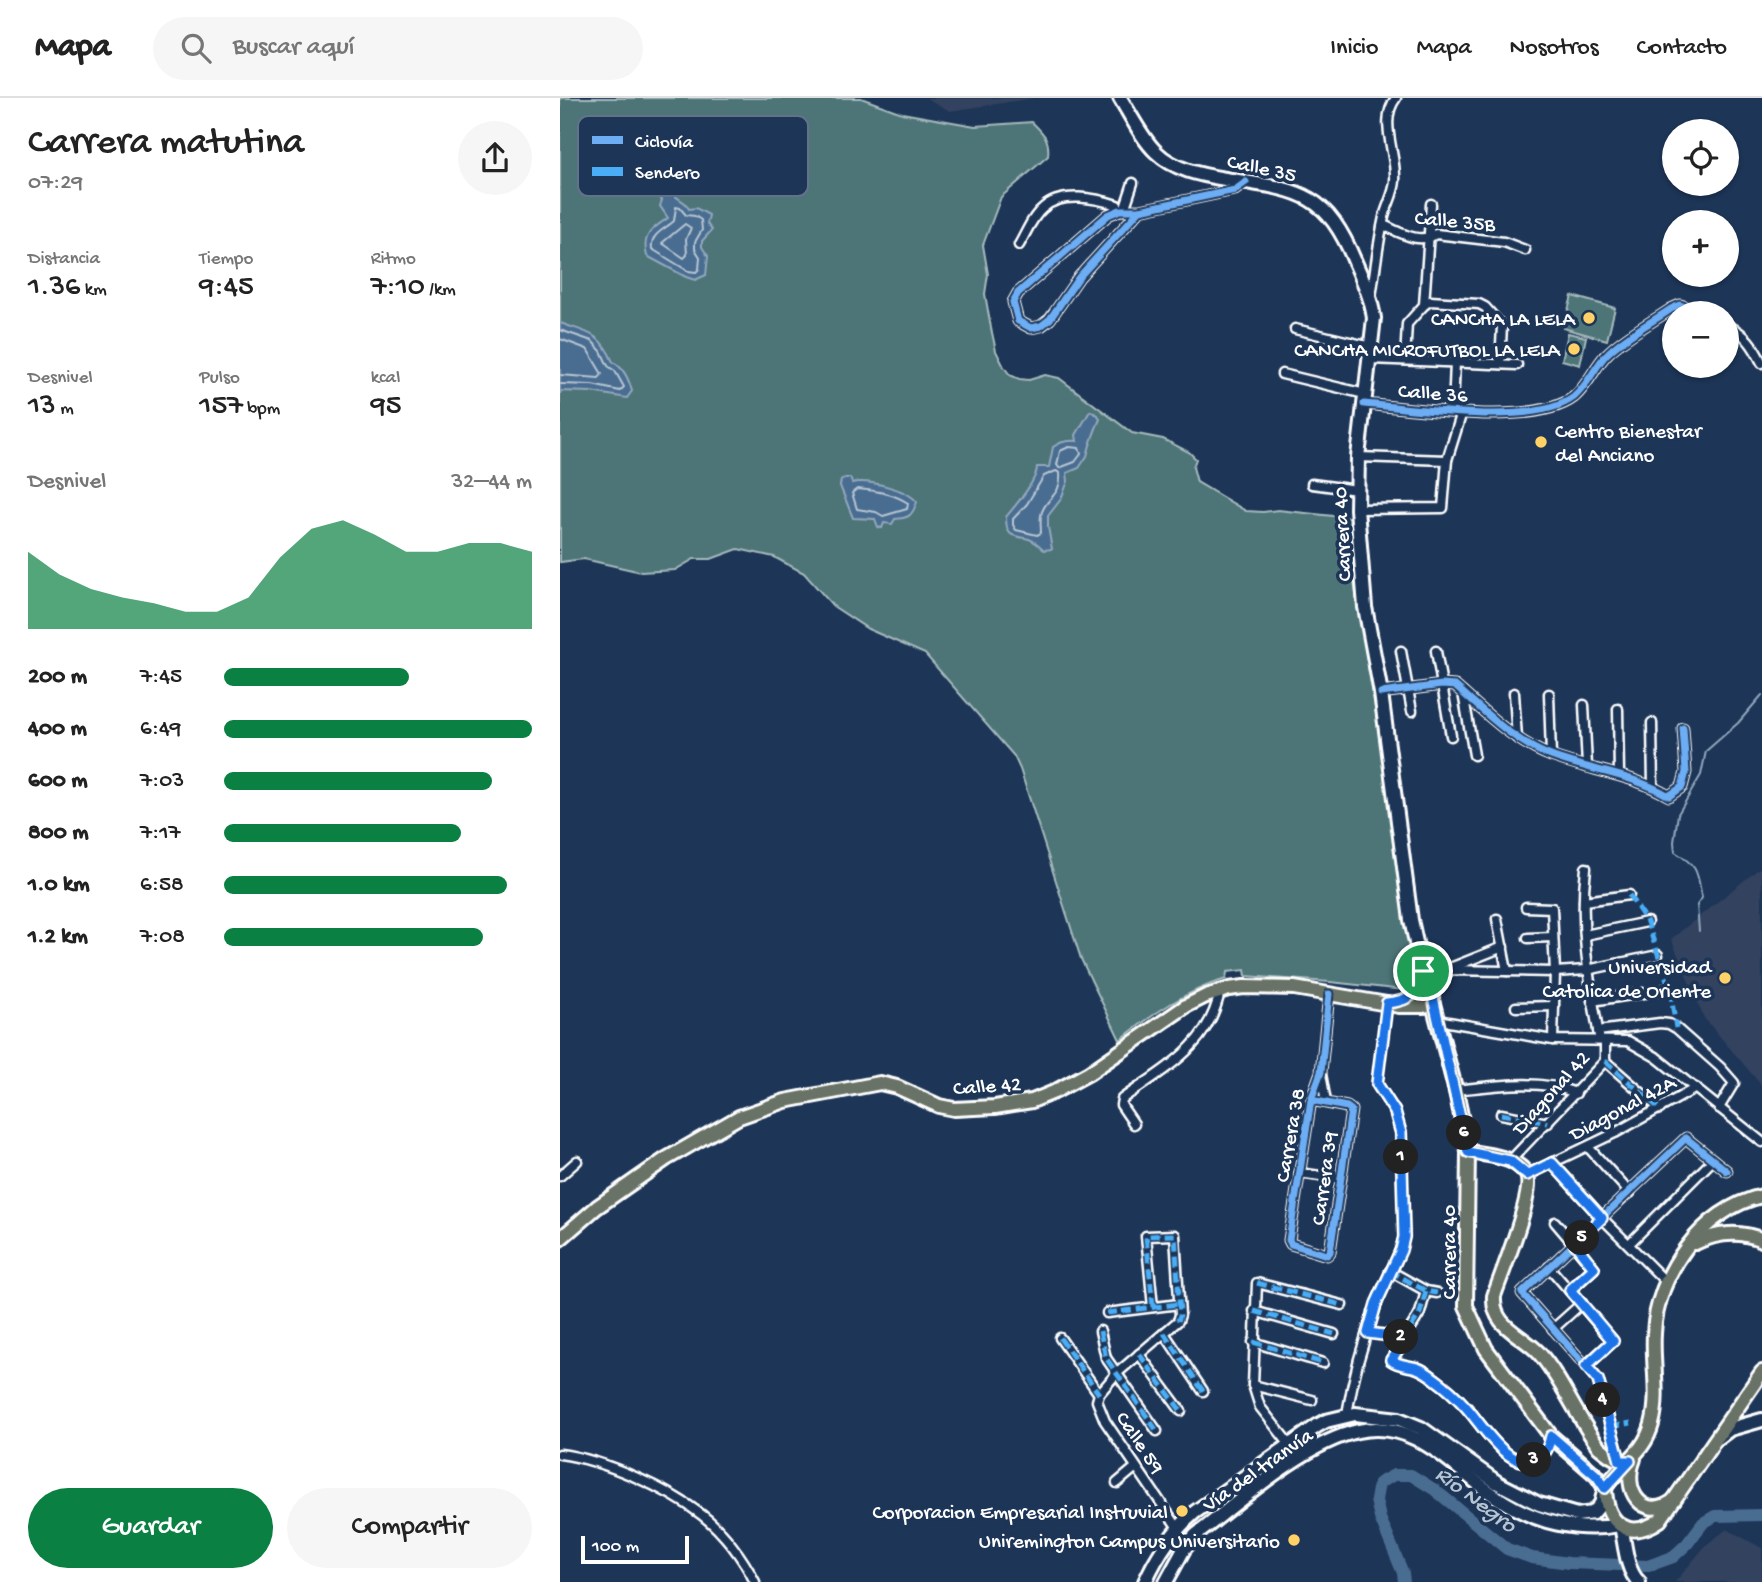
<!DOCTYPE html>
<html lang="es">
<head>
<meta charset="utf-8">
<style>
  :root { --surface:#fff; --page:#f6f6f6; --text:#222; --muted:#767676; --line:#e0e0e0; --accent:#0b8043 }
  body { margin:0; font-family:"Gochi Hand",sans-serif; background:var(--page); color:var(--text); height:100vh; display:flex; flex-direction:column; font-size:26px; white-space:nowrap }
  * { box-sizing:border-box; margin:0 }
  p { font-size:23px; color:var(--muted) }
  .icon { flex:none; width:38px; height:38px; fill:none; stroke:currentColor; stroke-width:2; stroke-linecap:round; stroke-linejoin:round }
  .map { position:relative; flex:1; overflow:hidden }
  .side { display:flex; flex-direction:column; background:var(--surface); width:560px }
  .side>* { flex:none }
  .fabs { position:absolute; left:1102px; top:21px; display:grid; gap:14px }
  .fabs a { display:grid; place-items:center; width:77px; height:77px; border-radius:50%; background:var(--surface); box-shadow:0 2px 5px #0004; font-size:35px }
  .scale { position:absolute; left:21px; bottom:18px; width:108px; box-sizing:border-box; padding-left:7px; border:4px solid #fff; border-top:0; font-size:19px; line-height:24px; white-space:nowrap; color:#fff; -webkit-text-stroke:5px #1d3557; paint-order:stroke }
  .pin { position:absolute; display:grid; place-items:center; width:60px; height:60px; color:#fff; margin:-30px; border:4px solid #fff; border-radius:50%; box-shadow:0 2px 7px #0007 }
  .km { position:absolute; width:35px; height:35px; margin:-18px; border-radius:50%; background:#222; color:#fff; font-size:19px; line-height:35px; text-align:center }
  .round { display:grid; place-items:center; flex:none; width:74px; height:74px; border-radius:37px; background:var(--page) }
  .overview { display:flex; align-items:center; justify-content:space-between; height:119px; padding:0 28px }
  h1 { font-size:38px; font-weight:600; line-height:52px }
  .stats { display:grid; grid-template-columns:repeat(3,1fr); gap:10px; height:119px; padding:7px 28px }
  .stats div { display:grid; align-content:center }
  .stats b { font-size:30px; font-weight:600 }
  .stats small { font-size:19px; font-weight:400 }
  .stats p { font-size:19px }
  .chart { height:196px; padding:14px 28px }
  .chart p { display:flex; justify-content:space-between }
  .chart svg { width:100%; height:126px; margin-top:7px; fill:var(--accent); opacity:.7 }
  .cta { display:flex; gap:14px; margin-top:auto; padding:14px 28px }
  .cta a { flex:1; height:80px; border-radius:42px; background:var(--accent); color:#fff; font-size:28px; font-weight:600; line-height:80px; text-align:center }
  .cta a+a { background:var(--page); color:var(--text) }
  ul { padding:0 28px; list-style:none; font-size:23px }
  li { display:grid; grid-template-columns:112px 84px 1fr; align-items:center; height:52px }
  li i { height:18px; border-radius:9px; background:var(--accent) }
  header { display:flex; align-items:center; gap:42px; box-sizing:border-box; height:98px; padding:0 35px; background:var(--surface); border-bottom:2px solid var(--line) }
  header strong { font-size:33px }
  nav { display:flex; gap:38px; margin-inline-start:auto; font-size:24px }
  .search { width:490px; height:63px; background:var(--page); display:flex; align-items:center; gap:18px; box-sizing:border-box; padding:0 24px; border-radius:38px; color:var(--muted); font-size:26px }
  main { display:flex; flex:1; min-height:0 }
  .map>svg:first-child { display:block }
</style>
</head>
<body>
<header>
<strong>Mapa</strong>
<div class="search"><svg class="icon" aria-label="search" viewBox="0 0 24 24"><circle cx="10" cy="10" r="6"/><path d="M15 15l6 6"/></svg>Buscar aquí</div>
<nav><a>Inicio</a><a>Mapa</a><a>Nosotros</a><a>Contacto</a></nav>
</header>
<main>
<section class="side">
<div class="overview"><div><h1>Carrera matutina</h1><p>07:29</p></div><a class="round"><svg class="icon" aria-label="share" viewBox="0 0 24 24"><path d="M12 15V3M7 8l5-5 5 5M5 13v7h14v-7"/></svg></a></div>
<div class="stats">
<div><p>Distancia</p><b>1.36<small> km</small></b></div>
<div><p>Tiempo</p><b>9:45</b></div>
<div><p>Ritmo</p><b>7:10<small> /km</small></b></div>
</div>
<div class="stats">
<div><p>Desnivel</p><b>13<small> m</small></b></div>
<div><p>Pulso</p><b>157<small> bpm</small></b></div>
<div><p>kcal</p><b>95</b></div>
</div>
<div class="chart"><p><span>Desnivel</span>32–44 m</p>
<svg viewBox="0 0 160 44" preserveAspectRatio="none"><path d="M0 44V17L10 25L20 30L30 33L40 35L50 38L60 38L70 33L80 19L90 9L100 6L110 11L120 17L130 17L140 14L150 14L160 17V44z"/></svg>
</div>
<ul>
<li><b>200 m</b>7:45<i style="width:60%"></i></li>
<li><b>400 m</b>6:49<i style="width:100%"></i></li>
<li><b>600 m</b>7:03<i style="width:87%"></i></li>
<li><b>800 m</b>7:17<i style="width:77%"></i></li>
<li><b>1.0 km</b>6:58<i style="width:92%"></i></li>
<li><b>1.2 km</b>7:08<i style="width:84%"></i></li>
</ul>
<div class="cta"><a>Guardar</a><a>Compartir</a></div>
</section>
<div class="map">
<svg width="1202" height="1484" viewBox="0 0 1202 1484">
  <rect width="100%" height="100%" fill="#1d3557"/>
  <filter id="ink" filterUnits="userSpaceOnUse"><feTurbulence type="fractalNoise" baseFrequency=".0143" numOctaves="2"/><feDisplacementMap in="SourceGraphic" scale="14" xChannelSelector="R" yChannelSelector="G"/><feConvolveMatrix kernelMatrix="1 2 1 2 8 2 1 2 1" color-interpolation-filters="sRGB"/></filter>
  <g filter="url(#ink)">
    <g fill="#32425f">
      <path d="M366,0H475L390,13Z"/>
      <path d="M1202,768V988L1144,920L1111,841Z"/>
      <path d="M1167,1431L1202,1450V1484H1115L1147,1446Z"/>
    </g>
    <g fill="#4e7578" stroke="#a6babc" stroke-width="2">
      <path d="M0,0H301L342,15L415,28L472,24C484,36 490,41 488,58L441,99L423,147L428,176L425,196L431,230L436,253L444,269L450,277L459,281L469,282L485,277L499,280L572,335L603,341L629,354L636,361L633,369L637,384L686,413L703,414L718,412L791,420L794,484L820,639L854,871C855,881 853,887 844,892L770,884L686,878L685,872L667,874L666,881C625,893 593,916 560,942L521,861L460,671L454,658L365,556L308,531L273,508L244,475L214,459L178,451L151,461H134L115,472L81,474L24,461L0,464Z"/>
      <path d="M1012,198L1055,210L1047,242L1003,230Z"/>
      <path d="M1008,235L1026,239L1020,267L1002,262Z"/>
    </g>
    <g fill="#4a6d91" stroke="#92a7bd" stroke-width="2">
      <path d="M97,79L107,80L116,94L115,98L125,105L129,111L136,110L149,117L147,126L152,132L142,143V149L148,158L146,177L135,182L126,179L87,158C81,137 93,130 108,120L100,108L102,102C95,94 88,89 97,79Z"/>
      <path d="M0,225C28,235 40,234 53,264C63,269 69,282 72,293L67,300L31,294L0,293Z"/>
      <path d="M530,313L538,317L540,321C534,334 530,346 527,358L519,370L507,375L508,383L501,401L488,418V429L492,451L484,452C480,448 475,443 469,441C453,437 446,440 446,419C455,408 477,383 477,369H489L493,349C501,343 508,342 517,343L516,337Z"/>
      <path d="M285,380H290L292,385C307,381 347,391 357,404C352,418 349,420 335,421L332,426L324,425L322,430L318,429L315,421L293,420L280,388L281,382Z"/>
    </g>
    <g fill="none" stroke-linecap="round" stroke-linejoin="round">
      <g stroke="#b7c5d3" stroke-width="2">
        <path d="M116,109L120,110L126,117L135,118L141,122L142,132L135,144V151L140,159L139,171L136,174L128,173L92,151C90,136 104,132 114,123Z"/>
        <path d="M125,126L131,130L126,141L127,157L124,160L102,145Z"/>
        <path d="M0,232L32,243L41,253L48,268L55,273L64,289L60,293L32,287L0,286"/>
        <path d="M0,241L27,251L42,276L39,280L0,277"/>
        <path d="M509,349L519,350L521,356L515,364L499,370L497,367L500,353Z"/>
        <path d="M496,373L500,375C502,399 485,399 481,417C480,423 481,430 481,435L477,437L456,432L453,427V421L467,406L484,378Z"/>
        <path d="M297,391C313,392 334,396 348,405L347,411L323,418L316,414L297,411L292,395Z"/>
      </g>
      <path stroke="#92a7bd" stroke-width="2" d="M1139,833L1137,807L1142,800C1137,773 1139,769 1115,754L1114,744L1118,716L1141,677L1146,653L1178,625L1202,597"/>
      <path stroke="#4a6d91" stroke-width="12" d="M844,1484L843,1475L820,1420L816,1402L819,1385L834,1377H851L875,1392L947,1451L972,1460L1009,1465L1088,1468L1113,1459L1127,1446L1143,1425L1155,1418L1202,1417"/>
      <g stroke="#fff" stroke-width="13">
        <g id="street">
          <path d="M564,112L573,85"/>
          <path d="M580,112L519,179L490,221L481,228L471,230L458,223L453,204L458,195L548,117L560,112H580L675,92L686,84"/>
          <path d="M823,127C840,134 858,147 876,136L944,144L965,152"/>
          <path d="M459,147C466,135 472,119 483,110C501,93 536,100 557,107L560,112"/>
          <path d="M811,199C815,173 818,146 824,119C827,107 834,96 835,83C837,56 818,23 836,0"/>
          <path d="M864,207L870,203L919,206L925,209L942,228L940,266"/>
          <path d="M1167,227C1186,236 1193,247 1202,265"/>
          <path d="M735,231L811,249"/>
          <path d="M810,261L957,267"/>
          <path d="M845,262L847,226L864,207L871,106"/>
          <path d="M722,276L805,296"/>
          <path d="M804,306C854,310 974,330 1014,299C1028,287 1034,270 1046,257C1062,240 1092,224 1111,211L1120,207L1144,215"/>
          <path d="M893,313L895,264"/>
          <path d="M798,359L887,362"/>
          <path d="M752,386L797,392"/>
          <path d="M797,411L883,410L887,362L902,314"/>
          <path d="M841,553L852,613"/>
          <path d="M876,553L891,638"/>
          <path d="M821,595L882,587L895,588C925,614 954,644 991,658C1031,673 1072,676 1109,698L1122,689L1126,674L1123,630"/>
          <path d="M903,595L914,657"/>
          <path d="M954,595L957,640"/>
          <path d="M989,596L991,658"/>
          <path d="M1024,607L1027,668"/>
          <path d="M1058,611L1059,676"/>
          <path d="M1092,625L1093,689"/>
          <path d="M1026,770C1019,827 1029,882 1039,938"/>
          <path d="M1024,803L1069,797"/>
          <path d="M966,809L992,810L995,874L993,942"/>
          <path d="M937,821L947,873"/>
          <path d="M1025,837L1087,824"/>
          <path d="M968,840L992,839"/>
          <path d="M890,870L943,849"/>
          <path d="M865,878L887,872L995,874L1027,872L1098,857"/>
          <path d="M1032,903L1110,891"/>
          <path d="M956,909L994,908"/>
          <path d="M877,922L993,942L1068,943L1096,959L1202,1044"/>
          <path d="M1038,933L1100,925L1109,926L1116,930L1160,969L1174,985L1159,1010"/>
          <path d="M1045,963L1100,1011"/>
          <path d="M761,976L766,1004"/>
          <path d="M895,992C935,988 978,980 1016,995"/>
          <path d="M751,1002L787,1009L791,1012L770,1154L767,1157L731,1146L729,1142L751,1002L761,974L769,896"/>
          <path d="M941,1016L988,1025"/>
          <path d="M574,1026L561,1007L562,1001C605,970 649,949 660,893"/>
          <path d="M1028,1049L1070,1095"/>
          <path d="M950,1063L1045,963V943"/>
          <path d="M992,1065L1042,1120L1105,1183"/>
          <path d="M739,1075L781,1081"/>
          <path d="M967,1077L1055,1035L1136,990"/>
          <path d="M0,1078L17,1063"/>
          <path d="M995,1124L1034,1170L1010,1192"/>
          <path d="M1069,1146L1153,1062"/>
          <path d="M989,1169L1053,1243L1026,1268"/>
          <path d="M830,1173L866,1193L877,1195"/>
          <path d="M866,1193L860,1215L831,1262C838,1268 848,1267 857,1270C863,1272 870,1277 875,1281C886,1289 896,1298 904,1307C920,1323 947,1372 973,1362C986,1357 988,1351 991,1338"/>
          <path d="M694,1213L774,1236"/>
          <path d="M547,1215L619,1206"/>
          <path d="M993,1231L1022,1205"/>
          <path d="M540,1233L546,1260L597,1333"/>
          <path d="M604,1235L643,1293"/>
          <path d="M808,1235L846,1239"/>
          <path d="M500,1240L539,1296L537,1303L545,1323L618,1430"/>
          <path d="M693,1244L763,1265"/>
          <path d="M579,1256L621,1313"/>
          <path d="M693,1287L752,1302"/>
          <path d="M539,1296L556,1276L618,1223L620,1217L615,1137L586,1138L593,1209"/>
          <path d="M787,1316C793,1279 804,1240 817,1205C825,1182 839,1162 844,1139L841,1035L835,1014L817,986L827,905"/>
          <path d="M730,1347L700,1309L693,1287L697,1185L782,1207"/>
          <path d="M0,1356C44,1362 107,1390 142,1417C164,1434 183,1460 195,1484"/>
          <path d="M1060,1363L1038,1282L962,1195L1126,1040L1167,1073"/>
          <path d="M557,1385L576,1369"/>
        </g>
      </g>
      <g stroke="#fff" stroke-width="18">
        <g id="secondary">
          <path d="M560,0C570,16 582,41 596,54C614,72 641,77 665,81C737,92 765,91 795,164C803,182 811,200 814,220L798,359L797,411L805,509L821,595L851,822L857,849L870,893"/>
          <path d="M1158,1340L1170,1331L1202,1322"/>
          <path d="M1061,1428C1065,1445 1066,1473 1079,1484"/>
          <path d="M585,1484C597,1457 613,1433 635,1414L757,1328L766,1323L795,1316L839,1321L861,1330L938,1385L979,1406L1017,1417L1033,1415L1041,1406L1045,1390"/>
          <path d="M606,1484L624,1451L636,1437C680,1403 744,1345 798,1333C857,1320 894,1372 938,1400C974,1424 1017,1435 1060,1427"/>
        </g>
      </g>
      <g stroke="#fff" stroke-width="18">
        <g id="primary">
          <circle cx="863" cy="899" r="9"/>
          <path d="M872,902L897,997L908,1054L906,1208L926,1251L991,1338L1037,1378L1045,1390"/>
          <path d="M908,1054C926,1056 958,1059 967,1077C975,1095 941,1177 934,1198C932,1229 960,1235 979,1255C1002,1281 1017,1320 1039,1349C1049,1357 1057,1364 1070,1363"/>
          <path d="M1202,1098C1142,1111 1096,1177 1094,1236C1092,1266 1100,1297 1092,1326C1084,1357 1060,1365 1045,1390C1046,1425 1068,1444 1100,1422L1202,1274"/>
          <path d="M0,1141L37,1109L106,1061L179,1019L225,1003L320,985L337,989L379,1008L394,1011L435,1009L472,1003L494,994L529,975L626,908L646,898L669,891L684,889L734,890L839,908H861"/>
          <path d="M1135,1145C1156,1135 1180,1132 1202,1142"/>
          <path d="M1074,1361C1061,1392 1083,1424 1113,1403"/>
        </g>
      </g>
      <use href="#street" stroke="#1d3557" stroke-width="8"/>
      <use href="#secondary" stroke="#1d3557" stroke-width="12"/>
      <use href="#primary" stroke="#697266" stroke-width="12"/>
      <g stroke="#49aef6" stroke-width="5" stroke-dasharray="10 5" stroke-linecap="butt">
        <path d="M1069,797L1087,824L1110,891L1116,930"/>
        <path d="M1045,963L1100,1011"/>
        <path d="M941,1016L988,1025"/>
        <path d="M830,1173L866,1193L877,1195"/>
        <path d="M697,1185L782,1207"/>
        <path d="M866,1193L860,1215L831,1262C839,1268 849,1267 859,1271C876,1279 891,1295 905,1307"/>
        <path d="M593,1209L586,1138L615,1137L620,1217L618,1223"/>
        <path d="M694,1213L774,1236"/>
        <path d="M547,1215L619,1206"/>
        <path d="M540,1233L546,1260L597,1333"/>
        <path d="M604,1235L643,1293"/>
        <path d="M808,1235L846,1239"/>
        <path d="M500,1240L539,1296"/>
        <path d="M693,1244L763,1265"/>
        <path d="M579,1256L621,1313"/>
        <path d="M1051,1329L1071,1325"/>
      </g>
      <g stroke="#1d3557" stroke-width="11">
        <g id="cycleway">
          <path d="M580,112L519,179L490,221L481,228L471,230L458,223L453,204L458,195L548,117L560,112H580L675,92L686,84"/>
          <path d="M804,306C854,310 974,330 1014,299C1028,287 1034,270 1046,257C1062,240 1092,224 1111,211L1120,207L1144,215"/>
          <path d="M821,595L882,587L895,588C925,614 954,644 991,658C1031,673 1072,676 1109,698L1122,689L1126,674L1123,630"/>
          <path d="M751,1002L787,1009L791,1012L770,1154L767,1157L731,1146L729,1142L751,1002L761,974L769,896"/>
          <path d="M1060,1363L1038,1282L962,1195L1126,1040L1167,1073"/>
        </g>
      </g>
      <use href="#cycleway" stroke="#6dadf4" stroke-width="7"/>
    </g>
  </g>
  <g fill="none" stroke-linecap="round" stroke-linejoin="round" filter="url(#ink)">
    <g stroke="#fff" stroke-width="14">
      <path id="route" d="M863,873L872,895L908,1054L950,1063L967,1077L992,1065L1042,1120L1015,1146L1034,1170L1010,1192L1053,1243L1026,1268L1038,1282L1060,1363H1070L1045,1390L1037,1378L991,1338C988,1351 986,1357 973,1362C947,1372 920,1323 904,1307C896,1298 886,1289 875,1281C870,1277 863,1272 857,1270C848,1267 839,1268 831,1262L846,1240L808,1235L816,1206L841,1152L844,1139L841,1035L835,1014L817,986L827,905C852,903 858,895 863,873Z"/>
    </g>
    <use href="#route" stroke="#1a73e8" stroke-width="9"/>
  </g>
  <g fill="#ffd166" stroke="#1d3557" stroke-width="2.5">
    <circle cx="1029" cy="220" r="7"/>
    <circle cx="1014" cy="251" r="7"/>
    <circle cx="981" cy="344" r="7"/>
    <circle cx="1165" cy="880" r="7"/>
    <circle cx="622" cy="1413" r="7"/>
    <circle cx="734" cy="1442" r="7"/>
  </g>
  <g text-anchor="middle" stroke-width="7" stroke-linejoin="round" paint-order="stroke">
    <g font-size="21" fill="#fff" stroke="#1d3557">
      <text transform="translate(702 69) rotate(12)" y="7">Calle 35</text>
      <text transform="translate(895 122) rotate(5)" y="7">Calle 35B</text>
      <text transform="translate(873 294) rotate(4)" y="7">Calle 36</text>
      <text transform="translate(781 436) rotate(-93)" y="7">Carrera 40</text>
      <text transform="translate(427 987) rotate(-4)" y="7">Calle 42</text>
      <text transform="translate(990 994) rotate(-48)" y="7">Diagonal 42</text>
      <text transform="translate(1062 1009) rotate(-28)" y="7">Diagonal 42A</text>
      <text transform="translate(729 1037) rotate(-80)" y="7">Carrera 38</text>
      <text transform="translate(763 1080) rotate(-82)" y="7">Carrera 39</text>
      <text transform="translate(888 1154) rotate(-90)" y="7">Carrera 40</text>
      <text transform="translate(581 1344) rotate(56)" y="7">Calle 59</text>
      <text transform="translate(697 1371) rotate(-35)" y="7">Vía del tranvía</text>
    </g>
    <g font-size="21" fill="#fff" stroke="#1d3557" text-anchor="end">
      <text x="1015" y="227">CANCHA LA LELA</text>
      <text x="1000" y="258">CANCHA MICROFUTBOL LA LELA</text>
      <text x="995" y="339" text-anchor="start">Centro Bienestar<tspan x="995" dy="24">del Anciano</tspan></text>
      <text x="1151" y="875">Universidad<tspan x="1151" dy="24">Catolica de Oriente</tspan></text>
      <text x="608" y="1420">Corporacion Empresarial Instruvial</text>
      <text x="720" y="1449">Uniremington Campus Universitario</text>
    </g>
    <g font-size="23" font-style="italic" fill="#b7c5d3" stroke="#1d3557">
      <text transform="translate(917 1400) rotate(37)" y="8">Río Negro</text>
    </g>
  </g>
  <rect x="18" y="18" width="230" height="80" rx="10" fill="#1d3557" stroke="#617289" stroke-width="2"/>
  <rect x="32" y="38" width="31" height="8" fill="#6dadf4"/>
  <rect x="32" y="69" width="31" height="9" fill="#49aef6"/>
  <g font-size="19" fill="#fff">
    <text x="75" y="49">Ciclovía</text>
    <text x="75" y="80">Sendero</text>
  </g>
</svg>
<div class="fabs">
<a><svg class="icon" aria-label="locate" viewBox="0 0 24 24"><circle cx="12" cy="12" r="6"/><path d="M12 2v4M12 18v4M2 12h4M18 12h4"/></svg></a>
<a>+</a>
<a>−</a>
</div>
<div class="scale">100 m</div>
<div class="pin" style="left:863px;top:873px;background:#1e9e55"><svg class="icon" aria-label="arrive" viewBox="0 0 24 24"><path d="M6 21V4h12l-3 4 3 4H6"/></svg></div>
<b class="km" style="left:841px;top:1059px">1</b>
<b class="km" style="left:841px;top:1239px">2</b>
<b class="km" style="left:974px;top:1362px">3</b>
<b class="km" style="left:1043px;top:1302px">4</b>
<b class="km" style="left:1022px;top:1140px">5</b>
<b class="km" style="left:904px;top:1035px">6</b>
</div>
</main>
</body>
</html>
